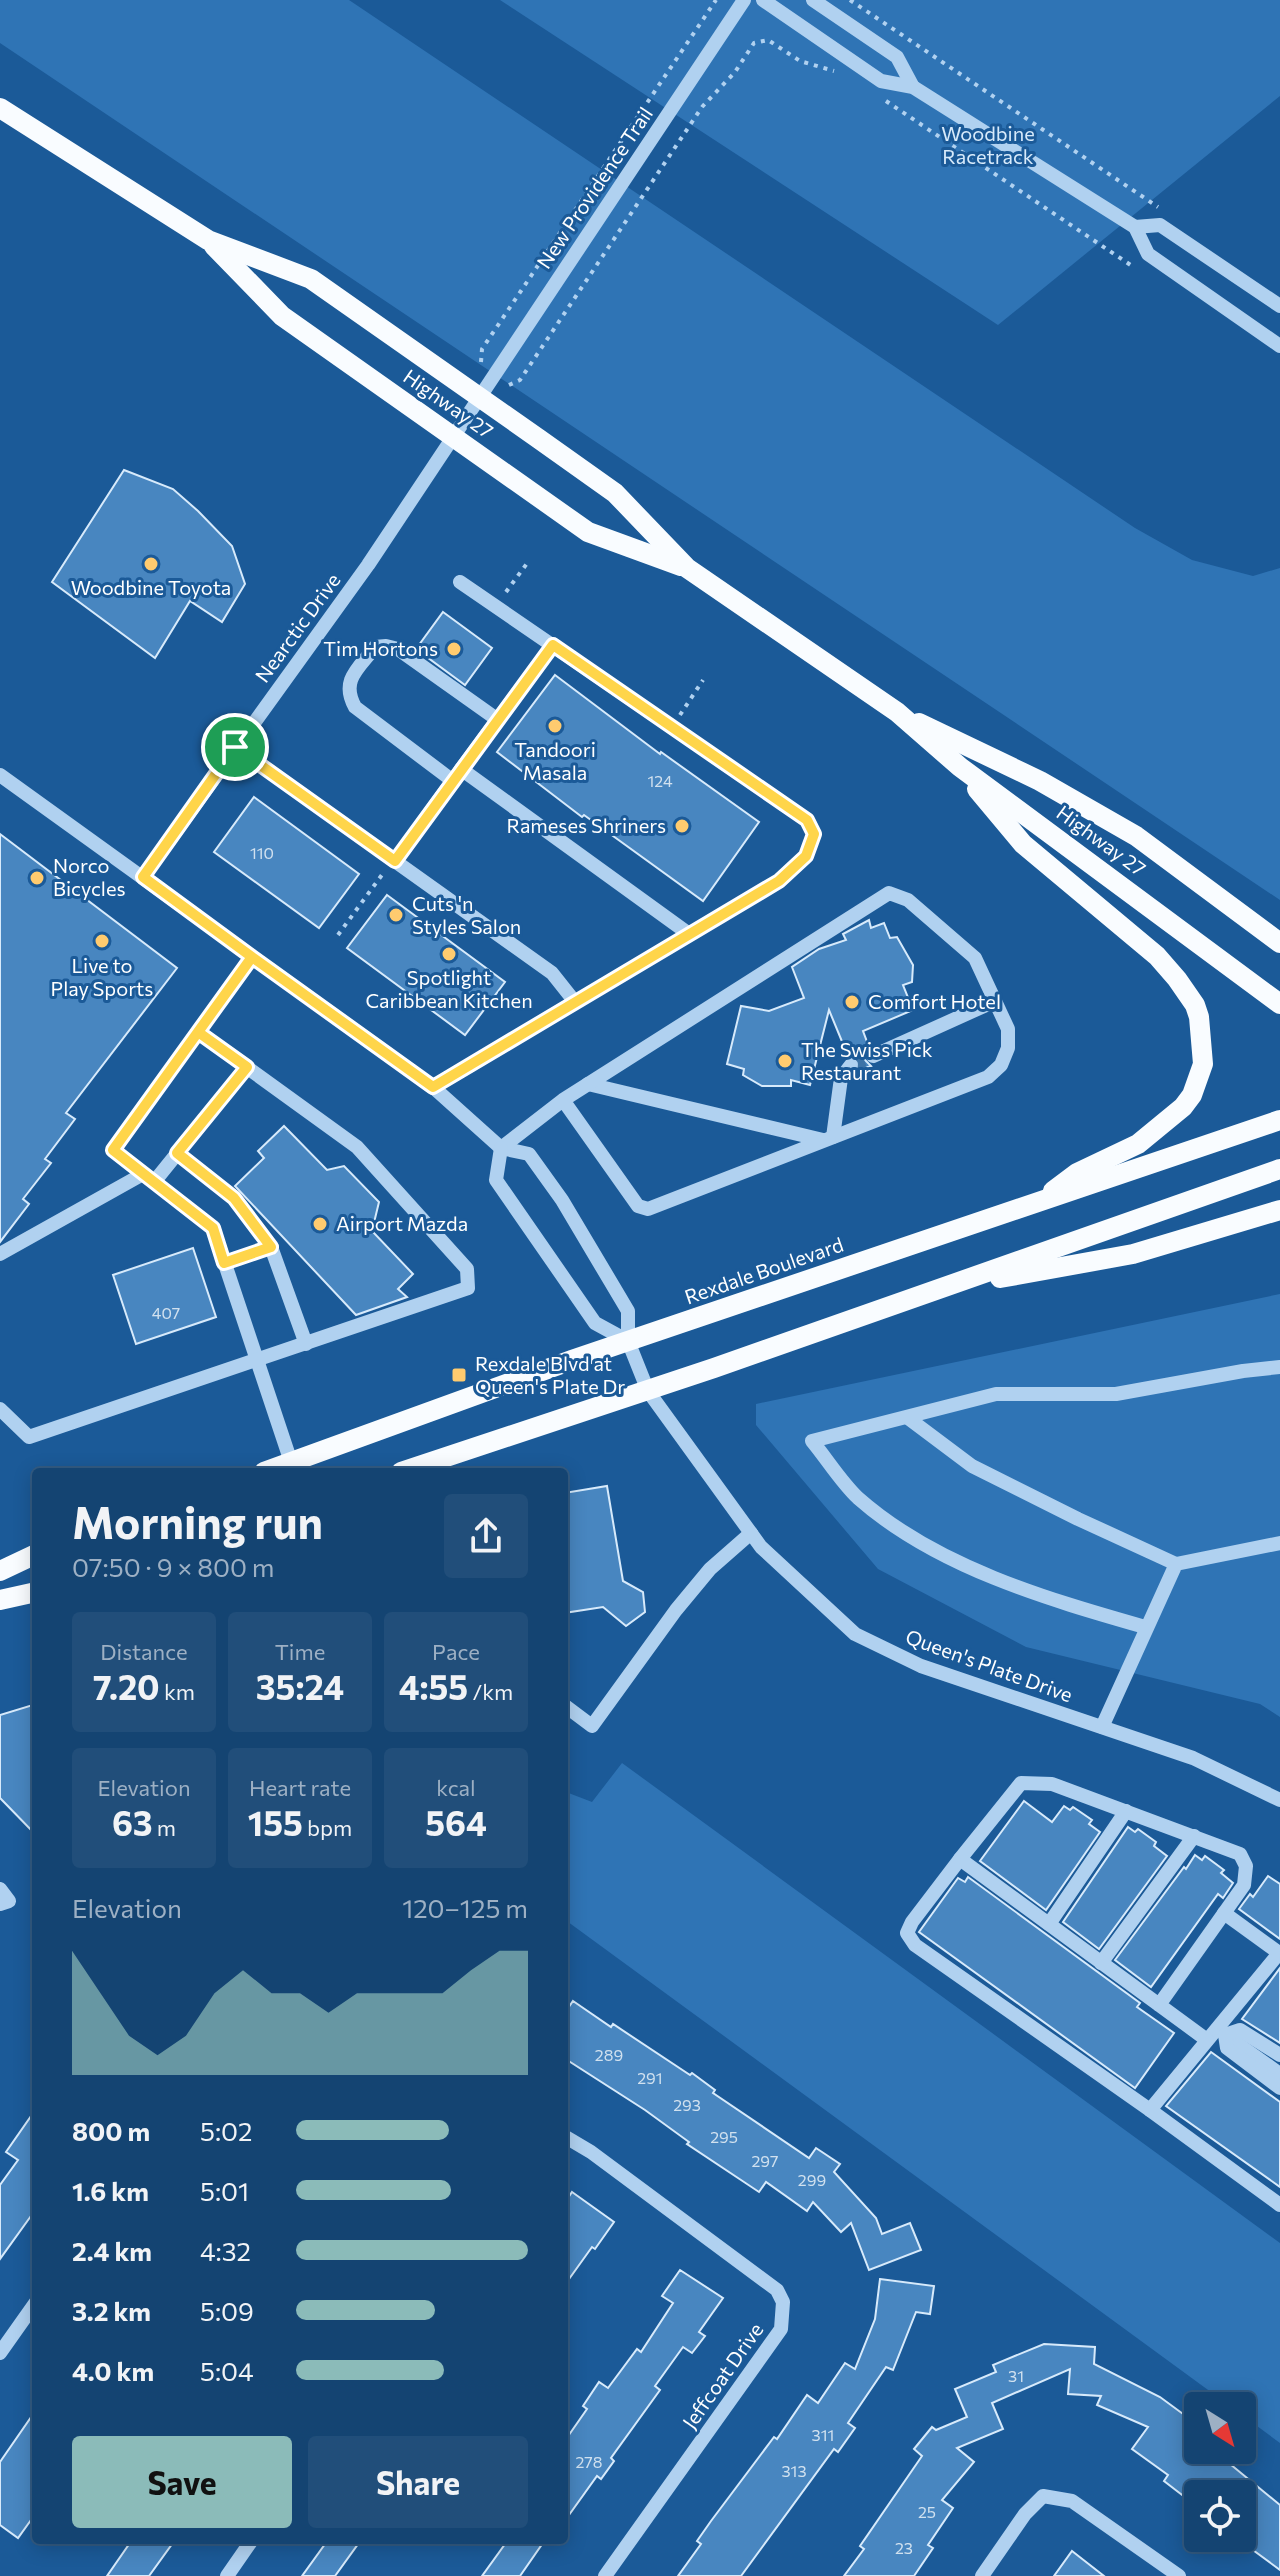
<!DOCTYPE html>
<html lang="en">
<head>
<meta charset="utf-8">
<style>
  :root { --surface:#144472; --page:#214e7a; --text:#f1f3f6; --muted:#9db0c4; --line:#335c84; --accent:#8bbbb9 }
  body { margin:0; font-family:Commissioner,sans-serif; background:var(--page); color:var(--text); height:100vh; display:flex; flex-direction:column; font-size:30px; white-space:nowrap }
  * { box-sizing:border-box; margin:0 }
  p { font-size:26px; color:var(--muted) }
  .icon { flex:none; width:44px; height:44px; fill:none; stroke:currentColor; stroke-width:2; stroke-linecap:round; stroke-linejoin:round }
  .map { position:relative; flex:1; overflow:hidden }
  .details { position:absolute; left:32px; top:1468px; width:536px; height:1076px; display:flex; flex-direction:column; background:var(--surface); border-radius:8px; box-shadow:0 4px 20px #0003,0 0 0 2px var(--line) }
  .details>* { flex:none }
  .needle { width:52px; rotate:143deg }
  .controls { position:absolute; left:1184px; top:2392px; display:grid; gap:16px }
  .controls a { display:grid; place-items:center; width:72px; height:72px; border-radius:8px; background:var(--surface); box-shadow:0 4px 20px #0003,0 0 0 2px var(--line); font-size:40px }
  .pin { position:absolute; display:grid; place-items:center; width:68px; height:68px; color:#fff; margin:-34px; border:4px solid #fff; border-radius:50%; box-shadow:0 2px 8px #0007 }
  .round { display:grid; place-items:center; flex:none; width:84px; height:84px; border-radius:8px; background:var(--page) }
  .overview { display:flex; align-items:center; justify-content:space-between; height:136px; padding:0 40px }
  h1 { font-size:44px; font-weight:700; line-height:60px }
  .metrics { display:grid; grid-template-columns:repeat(3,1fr); gap:12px; height:136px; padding:8px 40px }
  .metrics div { display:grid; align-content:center; border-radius:8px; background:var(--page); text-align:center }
  .metrics b { font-size:34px; font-weight:700 }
  .metrics small { font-size:22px; font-weight:400 }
  .metrics p { font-size:22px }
  .chart { height:224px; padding:16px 40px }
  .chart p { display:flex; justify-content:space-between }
  .chart svg { width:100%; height:144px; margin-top:8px; fill:var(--accent); opacity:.7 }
  .cta { display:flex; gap:16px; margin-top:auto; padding:16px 40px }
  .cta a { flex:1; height:92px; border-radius:8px; background:var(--accent); color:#111; font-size:32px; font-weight:700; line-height:92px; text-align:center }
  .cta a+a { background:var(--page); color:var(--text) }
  ul { padding:0 40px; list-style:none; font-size:26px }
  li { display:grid; grid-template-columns:128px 96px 1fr; align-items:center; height:60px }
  li i { height:20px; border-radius:10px; background:var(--accent) }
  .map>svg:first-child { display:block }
</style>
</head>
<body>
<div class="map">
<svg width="1280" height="2576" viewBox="0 0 1280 2576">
  <rect width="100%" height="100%" fill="#1b5a98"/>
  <g fill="#2f74b5">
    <path d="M0,0H349L1135,528L1192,560L1253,576L1280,568V900L0,43Z"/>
    <path d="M500,0H1280V96L998,325Z"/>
    <path d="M1280,1294V1717L1260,1704L1026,1647L878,1569L756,1425V1404Z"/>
    <path d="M622,1763L1280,2243V2443L1242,2415V2406H1230L564,1919V1793L566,1792L592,1802Z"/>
  </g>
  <g fill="#4886c0" stroke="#d7eafb" stroke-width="2">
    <path d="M124,470L173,489L198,511L232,546L245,584L222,622L190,601L155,658L52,582Z"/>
    <path d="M443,612L492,648L465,685L416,649Z"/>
    <path d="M555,675L660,754L661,752L759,822L703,901L584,815L582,817L497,752Z"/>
    <path d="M254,797L359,874L319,928L214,852Z"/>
    <path d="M0,834L177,968L66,1113L75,1119L45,1159L51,1163L23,1199L29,1204L0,1242Z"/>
    <path d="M387,895L505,982L465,1035L347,948Z"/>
    <path d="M869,920L871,928L884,923L890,938L897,937L913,965L912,982L903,985L913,1010L863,1031L869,1047L865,1051L864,1059L871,1066L859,1070L861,1066L858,1058L848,1056L829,1010L810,1085L791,1080V1086H762L743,1075L744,1069L727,1064L741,1006L769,1011L804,998L792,967L819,949L846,940L843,934Z"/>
    <path d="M284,1126L327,1170L344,1166L379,1202L372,1231L413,1274L398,1289L407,1297L356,1315L235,1186L264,1158L258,1151Z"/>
    <path d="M193,1248L216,1317L136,1344L113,1275Z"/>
    <path d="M607,1486L623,1581L643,1592L645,1612L626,1626L603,1607L564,1613V1493Z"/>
    <path d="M36,1704V1835L0,1798V1715Z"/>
    <path d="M1024,1801L1052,1822L1064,1806L1070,1810L1073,1807L1092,1820L1089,1824L1100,1832L1046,1910L980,1861Z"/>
    <path d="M1128,1827L1135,1832L1138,1829L1156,1842L1154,1846L1167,1856L1099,1949L1063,1922Z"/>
    <path d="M1195,1855L1202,1860L1205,1856L1224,1870L1221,1873L1233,1883L1223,1898L1218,1894L1151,1987L1115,1960L1184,1867L1186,1869Z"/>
    <path d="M1268,1876L1280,1884V1939L1239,1909L1250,1894L1253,1897Z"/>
    <path d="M968,1877L1140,2003L1137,2007L1174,2033L1135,2088L919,1932L958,1878L965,1882Z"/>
    <path d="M1280,1968V2043L1242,2019Z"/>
    <path d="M573,2001L611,2027L613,2024L690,2075L692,2073L715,2090L713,2093L809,2158L816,2148L840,2164L834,2172L876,2218L882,2234L910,2223L921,2250L869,2270L851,2223L841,2232L813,2202L807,2211L766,2182L759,2192L687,2144L689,2142L645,2110L564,2058V2014Z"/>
    <path d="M1211,2052L1280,2102V2187L1166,2106Z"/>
    <path d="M36,2109V2209L0,2259V2185L18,2160L6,2152Z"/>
    <path d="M572,2192L614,2222L595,2249L592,2247L564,2286V2204Z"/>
    <path d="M680,2270L723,2298L699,2332L705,2336L692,2353L683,2347L655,2386L660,2390L611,2458L614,2461L601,2479L597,2476L564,2522V2442L587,2409L583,2406L599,2382L608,2388L637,2349L641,2352L673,2303L662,2296Z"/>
    <path d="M880,2279L934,2286L930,2314L916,2312L893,2370L886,2367L848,2423L855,2428L838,2452L834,2449L741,2576H678L701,2544L697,2541L711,2521L774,2437L777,2439L807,2395L818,2403L845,2363L855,2369L875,2319Z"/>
    <path d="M1044,2344L1095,2347L1094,2364L1160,2397L1198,2425V2450H1213L1280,2505V2570L1242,2542V2494H1198L1196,2505L1186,2498L1164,2481L1168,2475L1132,2449L1148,2427L1097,2405L1101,2396L1068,2394L1070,2369L992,2403L1003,2429L957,2448L974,2462L942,2500L953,2508L928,2545L933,2548L914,2576H844L864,2549L860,2546L922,2456L914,2449L932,2427L936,2430L967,2417L955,2389L996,2372L993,2365Z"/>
    <path d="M36,2410V2513L18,2538L0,2525V2462Z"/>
    <path d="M132,2540H175L149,2576H107Z"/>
    <path d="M328,2540H361L335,2576H302Z"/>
    <path d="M508,2540H545L520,2576H482Z"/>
    <path d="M1072,2551L1104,2576H1054Z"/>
  </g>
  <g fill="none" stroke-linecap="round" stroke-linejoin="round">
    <path stroke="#3d73a7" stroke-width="14" stroke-dasharray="14 7" stroke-linecap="butt" d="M851,1065L873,1056"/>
    <g stroke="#b0d1f0" stroke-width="4" stroke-dasharray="4 6" stroke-linecap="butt">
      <path d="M850,0L1158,207"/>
      <path d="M886,101L1135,268"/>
      <path d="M481,362L482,349L716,0"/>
      <path d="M509,385L520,380L702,107L735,72L754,43L768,40L800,61L834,71"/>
      <path d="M506,592L528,562"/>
      <path d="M680,715L703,680"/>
      <path d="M338,935L384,872"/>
    </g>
    <g stroke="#b0d1f0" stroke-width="14">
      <path d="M763,0L881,81L913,87L1135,227L1148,254L1280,346"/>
      <path d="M813,0L897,57L913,87"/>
      <path d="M1135,227L1160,225L1280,306"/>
      <path d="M460,582L807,820L814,834L806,856L779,881L575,1002"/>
      <path d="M235,747L552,973L575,1002L433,1087"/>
      <path d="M461,769L553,645"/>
      <path d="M0,775L433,1087L501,1148L529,1154L562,1200L628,1311V1341L648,1391L761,1547L855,1634L921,1666L1193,1758L1280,1800"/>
      <path d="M453,781L355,707C340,680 359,668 375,647L386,646L398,649L498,720"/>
      <path d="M395,861L461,769L689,934"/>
      <path d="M143,877L368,565L744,0"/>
      <path d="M252,957L113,1150L213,1228L291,1462"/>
      <path d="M873,1056L995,1001"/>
      <path d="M588,1084L823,1140"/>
      <path d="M833,1137L841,1078L851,1065"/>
      <path d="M501,1148L563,1100L889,893L908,900L975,958L1008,1029V1048L1001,1065L988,1077L648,1209L638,1206L563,1100"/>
      <path d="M501,1148L496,1180L595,1323L628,1341"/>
      <path d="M177,1153L234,1198L271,1247"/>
      <path d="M154,1182L247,1067"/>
      <path d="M0,1254L143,1174"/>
      <path d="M224,1263L271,1247L306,1344"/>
      <path d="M0,1409L29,1437L468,1288L467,1269L357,1147L198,1032"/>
      <path d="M908,1418L972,1466L1078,1519L1176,1564"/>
      <path d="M1145,1627C1047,1599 936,1567 858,1498C841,1482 827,1459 812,1441L996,1394H1116L1243,1371L1280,1367"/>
      <path d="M564,1705L592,1726L676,1610L710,1569L751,1533"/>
      <path d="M1102,1727L1176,1564L1280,1543"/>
      <path d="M960,1859L912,1922L907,1933L915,1945L1150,2110"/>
      <path d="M0,1889L9,1901L0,1904"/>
      <path d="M1224,1913L1279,1953"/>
      <path d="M1049,1924L1126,1811"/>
      <path d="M1280,1952L1150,2110L1280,2205"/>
      <path d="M1101,1963L1194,1836"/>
      <path d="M1159,2005L1244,1885L1246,1866L1240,1854L1052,1784L1021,1783L960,1859L1207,2040"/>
      <path d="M1225,2035L1280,2074"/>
      <path d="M1280,2055L1240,2030L1225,2035L1227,2048L1280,2088"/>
      <path d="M564,2136L591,2152L777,2290L783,2302L781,2329L605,2576"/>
      <path d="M0,2353L36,2302"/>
      <path d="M227,2576L252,2540"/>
      <path d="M982,2576L1025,2514L1043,2496L1072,2501L1179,2576"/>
    </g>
    <g stroke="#f9fcff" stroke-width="20">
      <path d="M0,108L208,240L311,279L539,439L615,493L687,568L897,712L960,767L1280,1004"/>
      <path d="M214,246L282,316L588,532L681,566"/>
      <path d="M919,723L1040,781L1136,836L1280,943"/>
      <path d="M977,789L1023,844L1157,956L1177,979L1195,1005L1199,1017L1203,1064L1192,1095L1183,1107L1138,1144L1077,1173L1053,1191"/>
      <path d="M1000,1278L1133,1254L1280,1210"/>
      <path d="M264,1472L572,1360L1280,1120"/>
      <path d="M401,1472L714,1368L1280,1169"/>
      <path d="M0,1571L36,1554"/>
      <path d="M0,1600L36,1592"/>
    </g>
  </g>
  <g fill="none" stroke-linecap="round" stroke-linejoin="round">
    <g stroke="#fff" stroke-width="16">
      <path id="route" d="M235,747L143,877L252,957L198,1032L247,1067L177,1153L234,1198L271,1247L224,1263L213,1228L113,1150L252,957L433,1087L779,881L806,856L814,834L807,820L553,645L395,861L235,747"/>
    </g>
    <use href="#route" stroke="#ffd54a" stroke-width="10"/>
  </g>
  <g fill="#ffcb6f" stroke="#1b5a98" stroke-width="3">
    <circle cx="151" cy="564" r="8"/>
    <circle cx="454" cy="649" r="8"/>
    <circle cx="555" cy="726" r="8"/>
    <circle cx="682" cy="826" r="8"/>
    <circle cx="37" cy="878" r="8"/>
    <circle cx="396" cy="915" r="8"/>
    <circle cx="102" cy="941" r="8"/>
    <circle cx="449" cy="954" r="8"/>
    <circle cx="852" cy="1002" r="8"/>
    <circle cx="785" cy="1061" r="8"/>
    <circle cx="320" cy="1224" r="8"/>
    <rect x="451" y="1367" width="16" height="16" rx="4"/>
  </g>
  <g text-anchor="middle" stroke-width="6" stroke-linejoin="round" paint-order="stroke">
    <g font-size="16" fill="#d1e1ef">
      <text x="660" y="787">124</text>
      <text x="262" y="859">110</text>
      <text x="166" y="1319">407</text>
      <text x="609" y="2061">289</text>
      <text x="650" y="2084">291</text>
      <text x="687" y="2111">293</text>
      <text x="724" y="2143">295</text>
      <text x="765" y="2167">297</text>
      <text x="812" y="2186">299</text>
      <text x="1016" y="2382">31</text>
      <text x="823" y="2441">311</text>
      <text x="589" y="2468">278</text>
      <text x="794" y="2477">313</text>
      <text x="927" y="2518">25</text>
      <text x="904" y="2554">23</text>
    </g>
    <g font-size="20" fill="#d7eafb" stroke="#1b5a98">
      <text x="988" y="141">Woodbine<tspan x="988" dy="23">Racetrack</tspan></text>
    </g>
    <g font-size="20" fill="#fff" stroke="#1b5a98">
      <text transform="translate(595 188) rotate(-56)" y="7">New Providence Trail</text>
      <text transform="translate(448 404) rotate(35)" y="7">Highway 27</text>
      <text transform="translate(298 628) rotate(-54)" y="7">Nearctic Drive</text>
      <text transform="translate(1101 841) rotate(36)" y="7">Highway 27</text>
      <text transform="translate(764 1271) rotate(-19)" y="7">Rexdale Boulevard</text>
      <text transform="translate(989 1666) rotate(20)" y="7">Queen's Plate Drive</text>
      <text transform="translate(723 2376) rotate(-55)" y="7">Jeffcoat Drive</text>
    </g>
    <g font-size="20" fill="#fff" stroke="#1b5a98" text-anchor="start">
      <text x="151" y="595" text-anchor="middle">Woodbine Toyota</text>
      <text x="438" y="656" text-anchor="end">Tim Hortons</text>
      <text x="555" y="757" text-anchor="middle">Tandoori<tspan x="555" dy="23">Masala</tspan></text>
      <text x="666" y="833" text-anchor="end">Rameses Shriners</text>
      <text x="53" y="873">Norco<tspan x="53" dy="23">Bicycles</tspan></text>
      <text x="412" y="911">Cuts 'n<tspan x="412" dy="23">Styles Salon</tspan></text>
      <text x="102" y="973" text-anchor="middle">Live to<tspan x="102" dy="23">Play Sports</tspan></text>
      <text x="449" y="985" text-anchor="middle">Spotlight<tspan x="449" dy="23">Caribbean Kitchen</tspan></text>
      <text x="868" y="1009">Comfort Hotel</text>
      <text x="801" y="1057">The Swiss Pick<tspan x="801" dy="23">Restaurant</tspan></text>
      <text x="336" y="1231">Airport Mazda</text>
      <text x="475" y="1371">Rexdale Blvd at<tspan x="475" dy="23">Queen's Plate Dr</tspan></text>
    </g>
  </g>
</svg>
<div class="controls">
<a><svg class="needle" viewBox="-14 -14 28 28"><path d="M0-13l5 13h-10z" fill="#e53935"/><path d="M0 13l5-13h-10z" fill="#9db0c4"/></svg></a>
<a><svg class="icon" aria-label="locate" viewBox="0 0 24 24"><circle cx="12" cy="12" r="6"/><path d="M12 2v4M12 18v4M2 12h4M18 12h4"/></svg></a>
</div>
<div class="pin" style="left:235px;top:747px;background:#1e9e55"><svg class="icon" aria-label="arrive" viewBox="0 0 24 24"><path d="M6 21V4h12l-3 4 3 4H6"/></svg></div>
<section class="details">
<div class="overview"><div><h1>Morning run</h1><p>07:50 · 9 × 800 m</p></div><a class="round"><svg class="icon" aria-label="share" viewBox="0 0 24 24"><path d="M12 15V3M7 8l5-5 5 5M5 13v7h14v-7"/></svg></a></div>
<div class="metrics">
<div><p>Distance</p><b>7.20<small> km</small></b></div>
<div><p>Time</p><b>35:24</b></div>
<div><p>Pace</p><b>4:55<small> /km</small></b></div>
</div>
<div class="metrics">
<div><p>Elevation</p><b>63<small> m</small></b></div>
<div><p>Heart rate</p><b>155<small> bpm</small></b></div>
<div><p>kcal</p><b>564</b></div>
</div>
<div class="chart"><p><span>Elevation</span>120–125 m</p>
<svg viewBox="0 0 160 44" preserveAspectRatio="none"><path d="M0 44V6L10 19L20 32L30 38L40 32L50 19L60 12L70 19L80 19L90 25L100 19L110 19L120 19L130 19L140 12L150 6L160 6V44z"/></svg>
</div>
<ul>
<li><b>800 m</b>5:02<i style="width:66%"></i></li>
<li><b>1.6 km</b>5:01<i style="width:67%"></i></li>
<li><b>2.4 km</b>4:32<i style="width:100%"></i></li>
<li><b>3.2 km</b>5:09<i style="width:60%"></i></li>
<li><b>4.0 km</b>5:04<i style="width:64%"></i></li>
</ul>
<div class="cta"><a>Save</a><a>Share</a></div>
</section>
</div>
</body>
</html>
